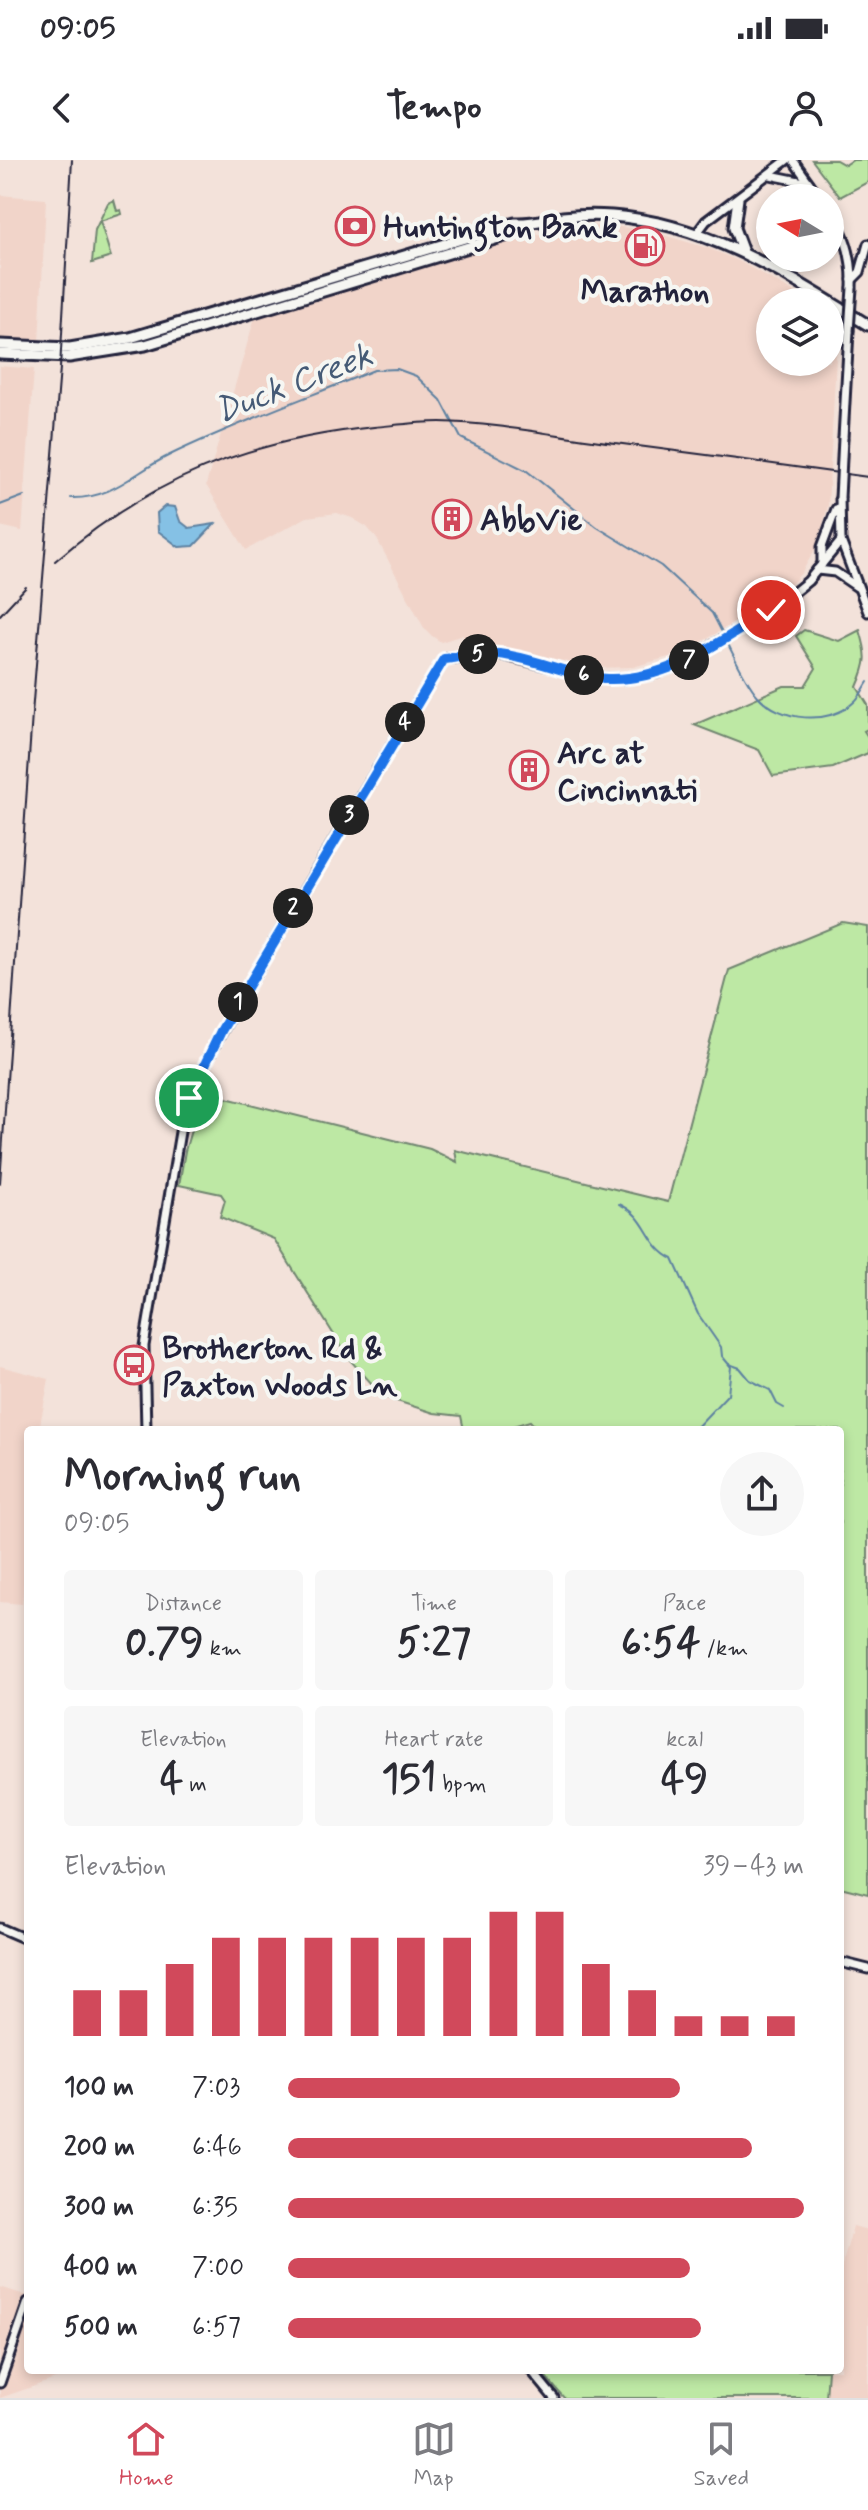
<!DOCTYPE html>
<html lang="en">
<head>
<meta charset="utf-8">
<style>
  :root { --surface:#fff; --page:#f7f7f7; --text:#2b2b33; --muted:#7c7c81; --line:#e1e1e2; --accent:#d1495b }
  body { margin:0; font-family:Mynerve,sans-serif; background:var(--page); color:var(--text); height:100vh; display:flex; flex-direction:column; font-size:30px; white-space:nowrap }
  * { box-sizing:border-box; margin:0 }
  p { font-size:26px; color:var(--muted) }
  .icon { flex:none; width:44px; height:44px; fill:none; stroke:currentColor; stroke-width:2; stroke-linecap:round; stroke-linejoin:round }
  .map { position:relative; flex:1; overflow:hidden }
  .details { position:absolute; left:24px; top:1266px; width:820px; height:948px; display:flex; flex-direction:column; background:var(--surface); border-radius:8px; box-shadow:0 4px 12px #0003 }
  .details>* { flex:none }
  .needle { width:52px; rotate:280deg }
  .buttons { position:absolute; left:756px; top:24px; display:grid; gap:16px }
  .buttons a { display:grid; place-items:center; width:88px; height:88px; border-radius:50%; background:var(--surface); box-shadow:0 4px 12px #0003; font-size:40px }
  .pin { position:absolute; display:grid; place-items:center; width:68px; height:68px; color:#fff; margin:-34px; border:4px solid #fff; border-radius:50%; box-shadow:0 2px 8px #0007 }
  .km { position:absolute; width:40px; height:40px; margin:-20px; border-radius:50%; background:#222; color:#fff; font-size:22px; line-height:40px; text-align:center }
  .round { display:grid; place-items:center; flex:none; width:84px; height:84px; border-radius:42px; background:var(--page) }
  .overview { display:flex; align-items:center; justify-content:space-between; height:136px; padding:0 40px }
  h1 { font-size:44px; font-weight:700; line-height:60px }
  .stats { display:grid; grid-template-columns:repeat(3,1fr); gap:12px; height:136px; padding:8px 40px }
  .stats div { display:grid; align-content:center; border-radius:8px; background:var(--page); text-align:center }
  .stats b { font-size:40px; font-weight:700 }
  .stats small { font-size:22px; font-weight:400 }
  .stats p { font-size:22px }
  .chart { height:224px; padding:16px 40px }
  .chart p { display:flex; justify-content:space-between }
  .chart svg { width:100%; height:144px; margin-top:8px; stroke:var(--accent); stroke-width:6 }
  ul { padding:0 40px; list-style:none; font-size:26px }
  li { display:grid; grid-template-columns:128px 96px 1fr; align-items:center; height:60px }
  li i { height:20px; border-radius:10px; background:var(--accent) }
  .status { display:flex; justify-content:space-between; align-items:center; height:56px; padding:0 40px; background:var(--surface); direction:ltr }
  .status svg { height:22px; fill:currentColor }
  header { display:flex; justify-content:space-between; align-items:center; height:104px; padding:0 40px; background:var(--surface); font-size:36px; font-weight:700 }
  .menu { display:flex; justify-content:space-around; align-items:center; height:112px; border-top:2px solid var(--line); background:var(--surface); font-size:22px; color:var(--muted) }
  .menu a { display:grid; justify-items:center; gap:4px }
  .menu .current { color:var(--accent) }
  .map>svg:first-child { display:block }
</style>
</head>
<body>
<div class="status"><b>09:05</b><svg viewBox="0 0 49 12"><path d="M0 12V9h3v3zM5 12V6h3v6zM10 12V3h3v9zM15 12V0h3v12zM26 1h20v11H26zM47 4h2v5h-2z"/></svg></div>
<header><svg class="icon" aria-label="back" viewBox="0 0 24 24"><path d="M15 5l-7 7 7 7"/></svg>Tempo<svg class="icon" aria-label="person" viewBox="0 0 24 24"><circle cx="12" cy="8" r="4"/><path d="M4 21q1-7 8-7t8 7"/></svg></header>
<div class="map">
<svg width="868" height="2238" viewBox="0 0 868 2238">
  <rect width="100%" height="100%" fill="#f3e2da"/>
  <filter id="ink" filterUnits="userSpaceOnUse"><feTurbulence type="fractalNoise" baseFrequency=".0125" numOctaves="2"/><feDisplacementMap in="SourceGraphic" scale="16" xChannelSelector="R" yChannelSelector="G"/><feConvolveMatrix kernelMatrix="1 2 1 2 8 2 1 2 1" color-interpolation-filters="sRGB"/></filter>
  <g filter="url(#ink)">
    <g fill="#f1d4c9">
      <path d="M0,35L46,39L39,183L0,180Z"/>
      <path d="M614,66L646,70L708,88L739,101L811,142H770V202H830V153L832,154L837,179L828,346L817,386L802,412L789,427L774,439L683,493L633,507L593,508L497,486L467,487L463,482V475L441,482L432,476L424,468L377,379L367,367L352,358L337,353L307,357L246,390L206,325L255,157L530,76L581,67Z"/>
      <path d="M0,206L34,209L22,371L0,366Z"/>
      <path d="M0,1206L49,1219L39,1270H28V1382L22,1444L0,1442Z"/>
      <path d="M853,2066L868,2070V2238H826L828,2210H840V2113Z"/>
      <path d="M0,2127L28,2136V2210H81L0,2238Z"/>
    </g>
    <g fill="#bde8a4" stroke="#708570" stroke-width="2">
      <path d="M812,0H836L845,5L853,0H868V22L840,37Z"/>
      <path d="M114,40L117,51L121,50L122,54L100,61L111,97L92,103L95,70L108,43Z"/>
      <path d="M804,470L839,481L860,470C868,496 868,502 857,527L868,545V569L864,571L868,577V593L833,608L773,616L759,590L694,565L784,526H805L816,508L796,476Z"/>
      <path d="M843,763L868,767V1734L840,1727V1270H538L530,1261L500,1270H464L461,1256L434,1253L384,1237L349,1199L274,1079L220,1057L225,1040L221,1034L179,1025L185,991L202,932L430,989L457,1002L455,990L668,1042L729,810Z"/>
      <path d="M540,2210H828L826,2238H564Z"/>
    </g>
    <path fill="#85c1e5" stroke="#5d81a1" stroke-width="2" d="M165,346L175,347L180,361L189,368L215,364L194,386L179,387L158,371L157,353Z"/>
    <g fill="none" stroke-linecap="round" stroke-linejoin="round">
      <g stroke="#5d81a1" stroke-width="2">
        <path d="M71,338C113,339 134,312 170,295C236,263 306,238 374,210L397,209L416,216L441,240L461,278L527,311L597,367L661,406L712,453L724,476"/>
        <path d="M0,345L24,336"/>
        <path d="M727,482C736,500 745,521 758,536C780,561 829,566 854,542C860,537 864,528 868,522"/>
        <path d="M619,1044C648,1056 646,1086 673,1099L698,1154L721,1187L722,1196L731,1207L728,1234L694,1270"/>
        <path d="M729,1204L740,1208L750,1220L770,1230L777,1244L784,1248"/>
      </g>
      <g stroke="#22223b" stroke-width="13">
        <g id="tertiary">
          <path d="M793,0L820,38"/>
          <path d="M770,15L809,23"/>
          <path d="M830,52C847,75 853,100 852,128"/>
          <path d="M697,73L706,61L787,0"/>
          <path d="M852,120L860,112L868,84"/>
          <path d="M843,278L849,171"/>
          <path d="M840,338L841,381L868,452"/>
          <path d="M822,404V387L836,349"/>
          <path d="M817,410L835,412L857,427"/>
          <path d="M146,1270L144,1186L182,960C203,898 238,844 271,787C327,690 386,595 444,499L497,494L598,518L623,519L657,513L684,502L772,450L808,421L841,381"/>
          <path d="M0,1768L28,1780"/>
          <path d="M840,1802L868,1809"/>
          <path d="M531,2210L554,2238"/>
          <path d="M0,2223L28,2142"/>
        </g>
      </g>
      <g stroke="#22223b" stroke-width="15">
        <g id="trunk">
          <path d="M738,39L734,68L743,92"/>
          <path d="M0,185L70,188L130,178L515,63C532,64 547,59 563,57C580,55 596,55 612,56C708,63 788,116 868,165"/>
          <path d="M0,194L69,197L145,185L518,72L529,64"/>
        </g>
      </g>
      <use href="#tertiary" stroke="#f6f6f2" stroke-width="7"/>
      <use href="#trunk" stroke="#f6f6f2" stroke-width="9"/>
      <g stroke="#22223b" stroke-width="2">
        <path d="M55,401C150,319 249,280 374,267C396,265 418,262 440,262C498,263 557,276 615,283C699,294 784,305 868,317"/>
        <path d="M0,455L26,427"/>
        <path d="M0,1023L32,554L60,208L72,0"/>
      </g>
      <g stroke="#22223b" stroke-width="13" stroke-linecap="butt">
        <g id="tertiary-bridge">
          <path d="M849,171L852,128"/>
          <path d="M840,338L843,278"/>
        </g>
      </g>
      <use href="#tertiary-bridge" stroke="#f6f6f2" stroke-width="7"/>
    </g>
  </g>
  <g fill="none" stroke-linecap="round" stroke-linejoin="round" filter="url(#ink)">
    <g stroke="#fff" stroke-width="16">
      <path id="route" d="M189,938L221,871L444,499C462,497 481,492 499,494C536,498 571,517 608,519C670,521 720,481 771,450"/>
    </g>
    <use href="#route" stroke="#1a73e8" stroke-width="10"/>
  </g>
  <defs>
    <g id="bank-ring" transform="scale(2)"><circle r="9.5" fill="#f6f6f2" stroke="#d1495b" stroke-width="1.5"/><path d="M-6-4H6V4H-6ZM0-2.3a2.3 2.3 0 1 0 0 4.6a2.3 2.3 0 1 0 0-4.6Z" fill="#d1495b"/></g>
    <g id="fuel-ring" transform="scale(2)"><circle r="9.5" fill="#f6f6f2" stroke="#d1495b" stroke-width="1.5"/><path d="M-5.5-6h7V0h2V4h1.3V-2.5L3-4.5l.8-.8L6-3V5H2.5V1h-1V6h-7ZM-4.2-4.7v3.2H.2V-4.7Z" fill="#d1495b"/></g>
    <g id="building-ring" transform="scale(2)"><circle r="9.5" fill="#f6f6f2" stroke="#d1495b" stroke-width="1.5"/><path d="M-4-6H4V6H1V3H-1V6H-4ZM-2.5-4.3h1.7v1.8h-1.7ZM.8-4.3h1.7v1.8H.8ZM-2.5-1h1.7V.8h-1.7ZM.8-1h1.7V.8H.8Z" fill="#d1495b"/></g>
    <g id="bus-ring" transform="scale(2)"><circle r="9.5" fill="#f6f6f2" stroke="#d1495b" stroke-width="1.5"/><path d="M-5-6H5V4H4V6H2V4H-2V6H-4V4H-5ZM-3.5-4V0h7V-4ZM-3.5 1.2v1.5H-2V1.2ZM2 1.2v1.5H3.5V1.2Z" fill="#d1495b"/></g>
  </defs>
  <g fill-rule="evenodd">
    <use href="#bank-ring" x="355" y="66"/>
    <use href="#fuel-ring" x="645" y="86"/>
    <use href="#building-ring" x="452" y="359"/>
    <use href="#building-ring" x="529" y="610"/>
    <use href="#bus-ring" x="134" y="1205"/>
  </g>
  <g text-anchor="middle" stroke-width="8" stroke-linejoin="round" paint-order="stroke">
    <g font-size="32" font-weight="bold" fill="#22223b" stroke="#f6f6f2" text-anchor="start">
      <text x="383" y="77">Huntington Bank</text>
      <text x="645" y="141" text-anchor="middle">Marathon</text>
      <text x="480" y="370">AbbVie</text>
      <text x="557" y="603">Arc at<tspan x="557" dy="37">Cincinnati</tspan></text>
      <text x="162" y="1198">Brotherton Rd &amp;<tspan x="162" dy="37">Paxton Woods Ln</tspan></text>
    </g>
    <g font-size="34" font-style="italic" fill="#455a76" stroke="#f6f6f2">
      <text transform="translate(293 222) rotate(-21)" y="12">Duck Creek</text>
    </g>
  </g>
</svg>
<div class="buttons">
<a><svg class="needle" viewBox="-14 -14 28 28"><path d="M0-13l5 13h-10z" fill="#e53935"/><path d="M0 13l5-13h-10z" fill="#7c7c81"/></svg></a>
<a><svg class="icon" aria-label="layers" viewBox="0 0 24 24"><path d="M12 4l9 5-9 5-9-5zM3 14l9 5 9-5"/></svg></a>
</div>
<div class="pin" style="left:189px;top:938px;background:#1e9e55"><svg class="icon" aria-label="arrive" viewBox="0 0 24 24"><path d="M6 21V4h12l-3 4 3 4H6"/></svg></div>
<div class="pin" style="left:771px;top:450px;background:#d93025"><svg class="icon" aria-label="check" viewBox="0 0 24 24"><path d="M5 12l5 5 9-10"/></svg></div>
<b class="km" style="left:238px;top:842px">1</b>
<b class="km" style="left:293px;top:748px">2</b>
<b class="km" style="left:349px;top:655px">3</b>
<b class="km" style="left:405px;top:562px">4</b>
<b class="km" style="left:478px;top:494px">5</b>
<b class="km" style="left:584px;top:515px">6</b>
<b class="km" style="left:689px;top:500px">7</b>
<section class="details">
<div class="overview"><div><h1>Morning run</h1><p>09:05</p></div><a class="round"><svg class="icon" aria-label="share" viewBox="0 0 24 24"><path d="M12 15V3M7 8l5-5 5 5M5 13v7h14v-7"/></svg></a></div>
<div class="stats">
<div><p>Distance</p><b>0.79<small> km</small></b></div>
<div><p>Time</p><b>5:27</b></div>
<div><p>Pace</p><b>6:54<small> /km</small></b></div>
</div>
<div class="stats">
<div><p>Elevation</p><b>4<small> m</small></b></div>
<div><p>Heart rate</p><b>151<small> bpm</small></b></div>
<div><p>kcal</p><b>49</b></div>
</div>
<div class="chart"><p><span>Elevation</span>39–43 m</p>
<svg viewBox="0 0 160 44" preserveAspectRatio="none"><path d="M5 44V30M15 44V30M25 44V22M35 44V14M45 44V14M55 44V14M65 44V14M75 44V14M85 44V14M95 44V6M105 44V6M115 44V22M125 44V30M135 44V38M145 44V38M155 44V38"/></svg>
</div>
<ul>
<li><b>100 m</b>7:03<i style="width:76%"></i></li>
<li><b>200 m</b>6:46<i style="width:90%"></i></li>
<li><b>300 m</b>6:35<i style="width:100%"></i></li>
<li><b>400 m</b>7:00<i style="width:78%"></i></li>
<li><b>500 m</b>6:57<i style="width:80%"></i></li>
</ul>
</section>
</div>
<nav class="menu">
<a class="current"><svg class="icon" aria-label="home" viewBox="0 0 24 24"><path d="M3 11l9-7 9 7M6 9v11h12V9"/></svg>Home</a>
<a><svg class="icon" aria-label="map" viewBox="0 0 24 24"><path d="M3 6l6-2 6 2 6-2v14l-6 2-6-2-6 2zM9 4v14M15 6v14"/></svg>Map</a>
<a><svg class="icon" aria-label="saved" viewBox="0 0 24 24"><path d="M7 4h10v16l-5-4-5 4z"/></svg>Saved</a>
</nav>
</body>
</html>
